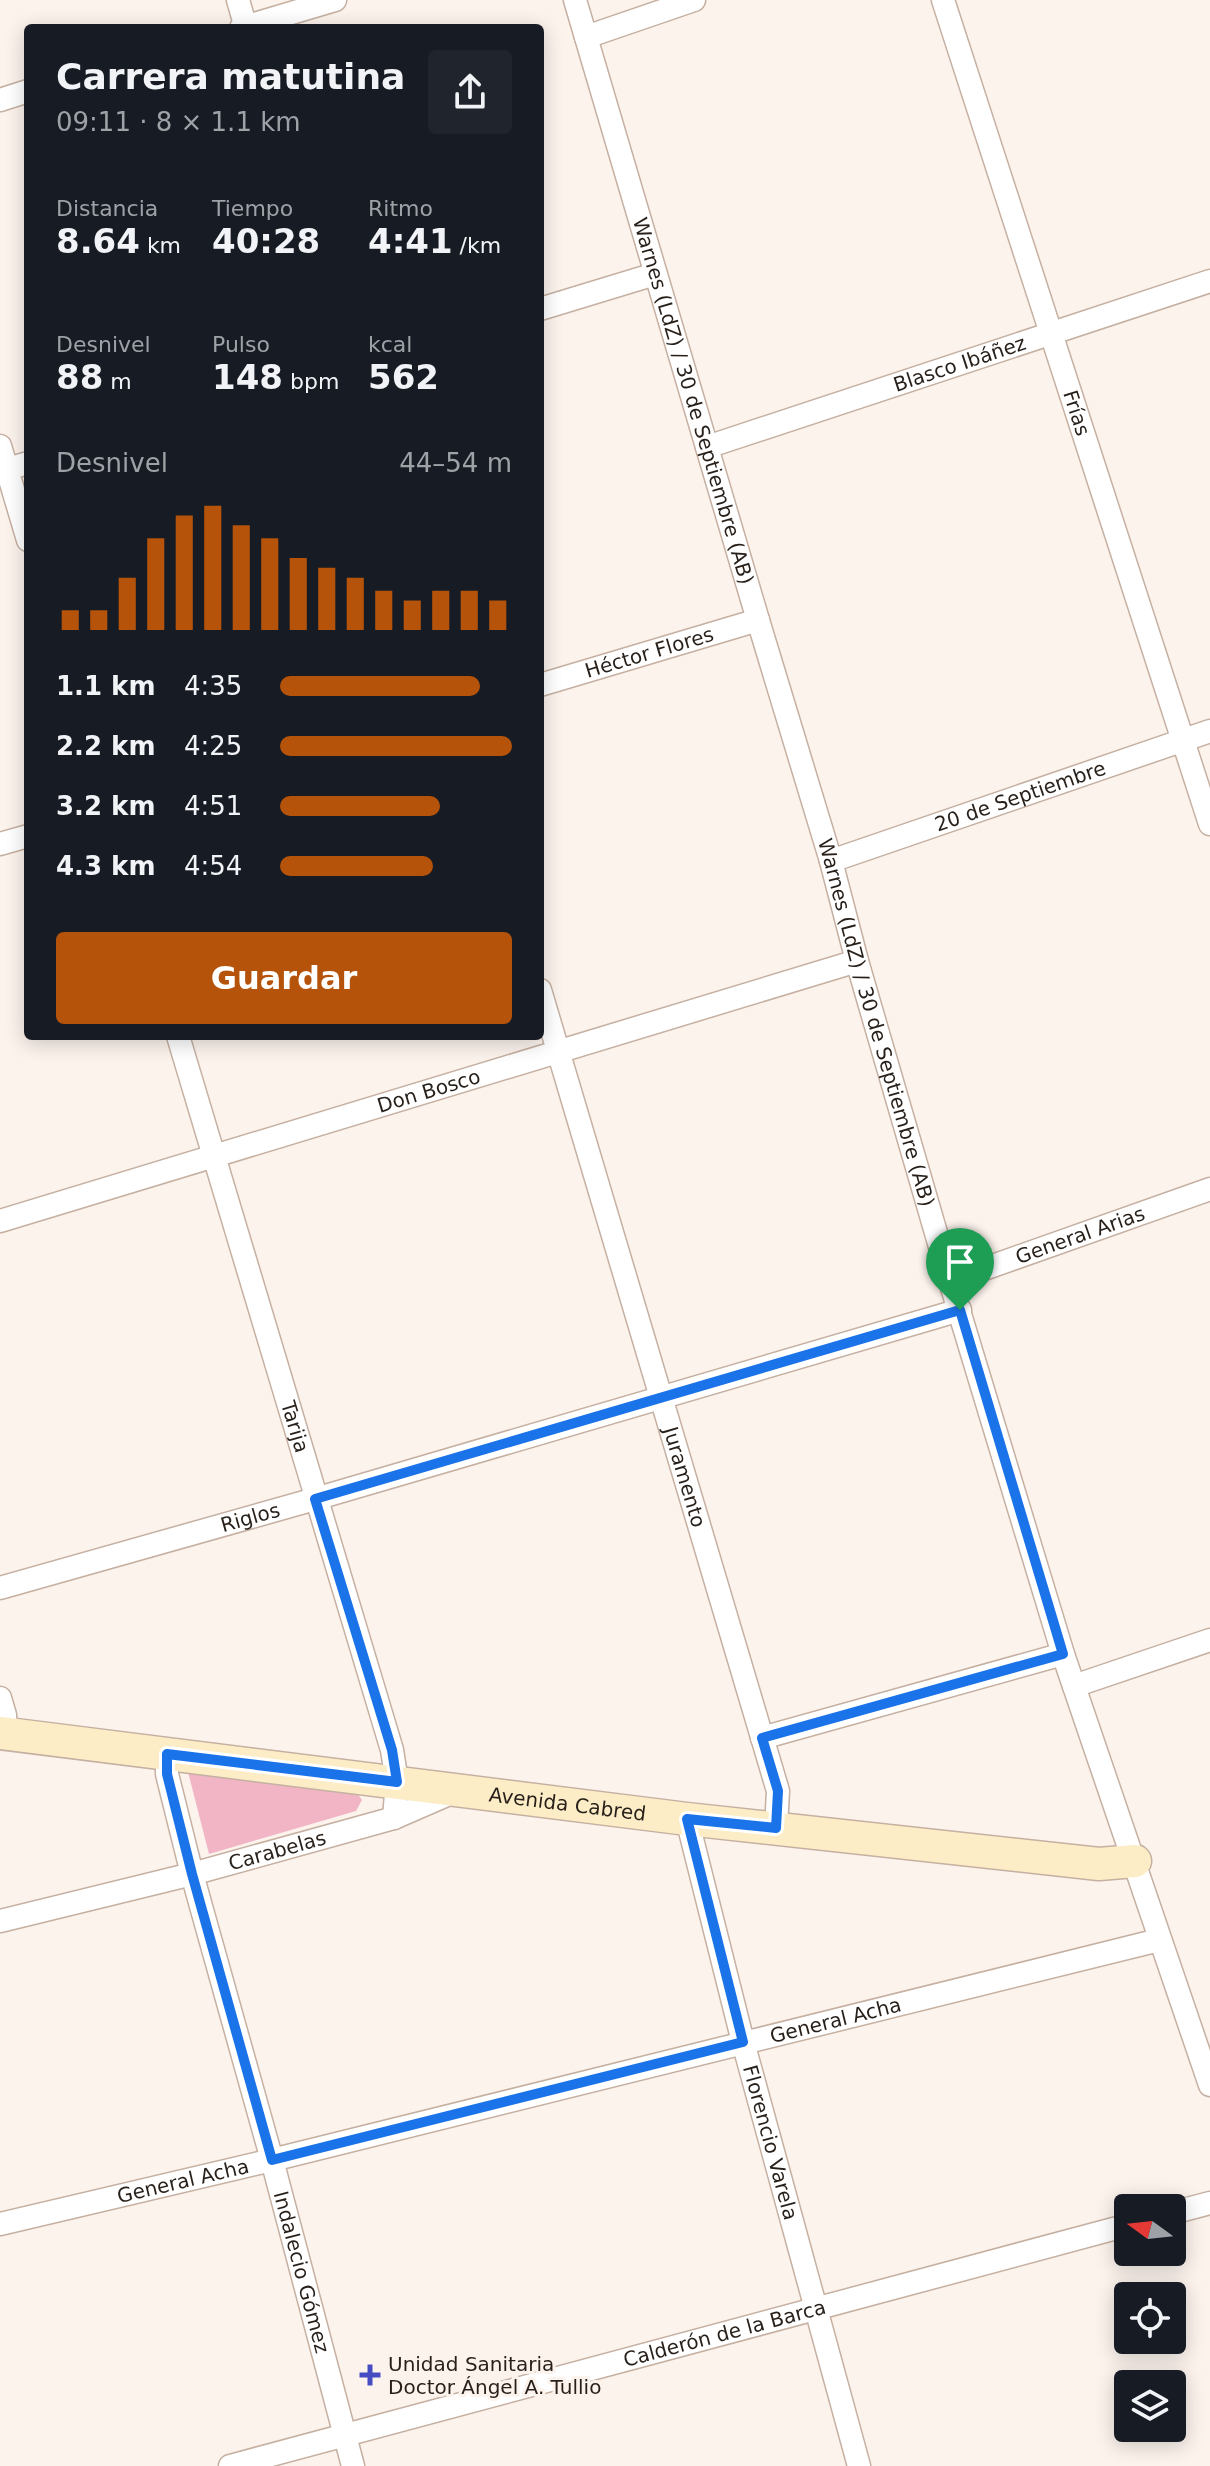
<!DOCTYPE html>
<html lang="es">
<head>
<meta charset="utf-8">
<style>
  :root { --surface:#171b24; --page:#20242c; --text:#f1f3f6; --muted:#9ea1a6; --accent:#b45309 }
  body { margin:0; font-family:"DejaVu Sans",sans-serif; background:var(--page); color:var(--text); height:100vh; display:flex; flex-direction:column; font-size:30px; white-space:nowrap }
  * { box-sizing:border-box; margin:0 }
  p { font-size:26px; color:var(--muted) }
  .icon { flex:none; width:44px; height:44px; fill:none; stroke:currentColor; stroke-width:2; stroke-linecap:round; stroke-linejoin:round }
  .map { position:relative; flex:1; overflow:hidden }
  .panel { position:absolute; left:24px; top:24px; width:520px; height:1016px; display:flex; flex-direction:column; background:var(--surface); border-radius:8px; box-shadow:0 4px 20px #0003 }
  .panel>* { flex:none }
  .needle { width:52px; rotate:285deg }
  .fabs { position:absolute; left:1114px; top:2194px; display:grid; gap:16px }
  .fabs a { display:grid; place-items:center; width:72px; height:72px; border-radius:8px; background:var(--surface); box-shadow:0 4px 20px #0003; font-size:40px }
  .pin { position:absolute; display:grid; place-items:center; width:68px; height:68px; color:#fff; margin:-82px -34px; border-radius:50% 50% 50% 0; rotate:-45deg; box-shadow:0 0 8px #0007 }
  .pin .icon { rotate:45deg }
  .round { display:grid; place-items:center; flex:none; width:84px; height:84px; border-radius:8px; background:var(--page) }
  .summary { display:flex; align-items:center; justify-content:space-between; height:136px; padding:0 32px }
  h1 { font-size:36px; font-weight:800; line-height:60px }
  .metrics { display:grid; grid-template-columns:repeat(3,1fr); gap:12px; height:136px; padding:8px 32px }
  .metrics div { display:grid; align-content:center }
  .metrics b { font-size:34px; font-weight:800 }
  .metrics small { font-size:22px; font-weight:400 }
  .metrics p { font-size:22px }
  .chart { height:224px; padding:16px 32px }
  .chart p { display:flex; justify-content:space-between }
  .chart svg { width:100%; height:144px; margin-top:8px; stroke:var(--accent); stroke-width:6 }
  .action { display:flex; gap:16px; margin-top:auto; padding:16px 32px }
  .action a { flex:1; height:92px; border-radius:8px; background:var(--accent); color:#fff; font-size:32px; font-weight:800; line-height:92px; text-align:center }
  ul { padding:0 32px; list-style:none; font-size:26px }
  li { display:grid; grid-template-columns:128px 96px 1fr; align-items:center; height:60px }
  li i { height:20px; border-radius:10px; background:var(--accent) }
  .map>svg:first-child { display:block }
</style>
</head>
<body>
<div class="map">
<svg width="1210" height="2466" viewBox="0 0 1210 2466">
  <rect width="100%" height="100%" fill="#fcf3ed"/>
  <path fill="#f1b5c6" d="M188,1772L354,1789L362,1800L356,1811L209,1854Z"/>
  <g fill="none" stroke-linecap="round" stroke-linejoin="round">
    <g stroke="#c5b0a1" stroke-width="25">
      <g id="street">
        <path d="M238,0L246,28"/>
        <path id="s1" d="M575,0L758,620L831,861L857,961L950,1281L1063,1654L1210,2085"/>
        <path id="s2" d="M943,0L1210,824"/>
        <path d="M241,28L335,0"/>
        <path d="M586,37L694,0"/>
        <path d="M0,100L28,91"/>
        <path d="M540,309L655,274"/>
        <path d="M0,446L28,540"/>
        <path id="s3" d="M707,447L1210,281"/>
        <path d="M0,471L28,463"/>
        <path id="s4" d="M540,685L758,620"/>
        <path d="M0,844L28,836"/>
        <path id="s5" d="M831,861L1210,731"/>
        <path id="s6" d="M540,990L778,1791L776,1828"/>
        <path id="s7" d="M178,1036L392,1750L397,1782L394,1818"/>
        <path id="s8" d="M0,1221L857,961"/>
        <path id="s9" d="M950,1281L1210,1189"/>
        <path id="s10" d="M0,1588L315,1499L960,1310"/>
        <path d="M1074,1686L1210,1640"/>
        <path d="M0,1698L5,1715L6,1733"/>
        <path d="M762,1738L1063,1654"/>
        <path id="s11" d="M167,1754V1774L192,1874L272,2160L353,2466"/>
        <path id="s12" d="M687,1819L743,2042L859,2466"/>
        <path id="s13" d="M0,1921L192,1874L394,1818L456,1791"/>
        <path d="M1172,2213L1210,2203"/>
        <path id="s14" d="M0,2224L272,2160L1159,1940"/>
        <path id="s15" d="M230,2466L1128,2225"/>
      </g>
    </g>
    <g stroke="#c5b0a1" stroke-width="35">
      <g id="secondary">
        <path id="s16" d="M0,1733L687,1819L1099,1864L1135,1861"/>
      </g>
    </g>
    <use href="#street" stroke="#fff" stroke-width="22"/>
    <use href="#secondary" stroke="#fcedc7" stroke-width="32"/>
  </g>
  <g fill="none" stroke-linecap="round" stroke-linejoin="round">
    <g stroke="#fff" stroke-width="16">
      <path id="route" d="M960,1310L1063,1654L762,1738L778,1791L776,1828L687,1819L743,2042L272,2160L192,1874L167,1774V1754L397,1782L392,1750L315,1499Z"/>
    </g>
    <use href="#route" stroke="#1a73e8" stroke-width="10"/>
  </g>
  <path fill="#464dc2" stroke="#fcf3ed" stroke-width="3" d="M366 2363h8v8h8v8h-8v8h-8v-8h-8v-8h8z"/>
  <g text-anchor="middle" stroke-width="6" stroke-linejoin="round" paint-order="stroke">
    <g font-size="20" fill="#271f19" stroke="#fcf3ed">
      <text dy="7" stroke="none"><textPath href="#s3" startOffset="266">Blasco Ibáñez</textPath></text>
      <text dy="7" stroke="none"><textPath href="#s1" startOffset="418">Warnes (LdZ) / 30 de Septiembre (AB)</textPath></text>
      <text dy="7" stroke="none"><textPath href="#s2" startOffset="434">Frías</textPath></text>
      <text dy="7" stroke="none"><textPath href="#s4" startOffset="114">Héctor Flores</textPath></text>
      <text dy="7" stroke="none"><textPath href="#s5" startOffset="200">20 de Septiembre</textPath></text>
      <text dy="7" stroke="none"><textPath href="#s1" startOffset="1066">Warnes (LdZ) / 30 de Septiembre (AB)</textPath></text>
      <text dy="7" stroke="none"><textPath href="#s8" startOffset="448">Don Bosco</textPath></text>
      <text dy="7" stroke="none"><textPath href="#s9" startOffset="138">General Arias</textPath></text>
      <text dy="7" stroke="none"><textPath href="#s7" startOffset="408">Tarija</textPath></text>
      <text dy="7" stroke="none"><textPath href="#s6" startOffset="508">Juramento</textPath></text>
      <text dy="7" stroke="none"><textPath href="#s10" startOffset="260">Riglos</textPath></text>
      <text dy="7" stroke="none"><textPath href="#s16" startOffset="572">Avenida Cabred</textPath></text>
      <text dy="7" stroke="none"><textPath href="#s13" startOffset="286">Carabelas</textPath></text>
      <text dy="7" stroke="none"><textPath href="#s14" startOffset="860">General Acha</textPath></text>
      <text dy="7" stroke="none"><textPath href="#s12" startOffset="334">Florencio Varela</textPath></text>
      <text dy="7" stroke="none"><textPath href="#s14" startOffset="188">General Acha</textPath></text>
      <text dy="7" stroke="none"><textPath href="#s11" startOffset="536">Indalecio Gómez</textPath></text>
      <text dy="7" stroke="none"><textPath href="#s15" startOffset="512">Calderón de la Barca</textPath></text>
    </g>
    <g font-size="20" fill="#271f19" stroke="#fcf3ed" text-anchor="start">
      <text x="388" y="2371">Unidad Sanitaria<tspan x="388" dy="23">Doctor Ángel A. Tullio</tspan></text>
    </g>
  </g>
</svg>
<div class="fabs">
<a><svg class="needle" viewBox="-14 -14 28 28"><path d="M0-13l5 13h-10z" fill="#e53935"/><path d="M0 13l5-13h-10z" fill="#9ea1a6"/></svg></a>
<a><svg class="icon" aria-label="locate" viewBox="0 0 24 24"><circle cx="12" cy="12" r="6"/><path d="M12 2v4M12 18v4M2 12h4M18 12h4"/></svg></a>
<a><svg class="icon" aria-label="layers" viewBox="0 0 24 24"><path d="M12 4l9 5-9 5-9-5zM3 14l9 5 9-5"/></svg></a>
</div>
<div class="pin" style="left:960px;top:1310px;background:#1e9e55"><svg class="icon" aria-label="arrive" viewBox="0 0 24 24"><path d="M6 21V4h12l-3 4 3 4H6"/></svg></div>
<section class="panel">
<div class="summary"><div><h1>Carrera matutina</h1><p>09:11 · 8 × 1.1 km</p></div><a class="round"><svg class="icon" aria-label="share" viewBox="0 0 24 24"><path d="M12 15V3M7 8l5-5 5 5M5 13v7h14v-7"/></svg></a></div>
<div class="metrics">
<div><p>Distancia</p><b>8.64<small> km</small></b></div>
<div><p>Tiempo</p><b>40:28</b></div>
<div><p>Ritmo</p><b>4:41<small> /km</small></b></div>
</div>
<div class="metrics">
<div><p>Desnivel</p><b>88<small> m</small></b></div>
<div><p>Pulso</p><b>148<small> bpm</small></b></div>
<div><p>kcal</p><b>562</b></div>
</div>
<div class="chart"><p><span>Desnivel</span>44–54 m</p>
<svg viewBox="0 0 160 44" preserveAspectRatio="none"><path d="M5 44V38M15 44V38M25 44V28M35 44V16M45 44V9M55 44V6M65 44V12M75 44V16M85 44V22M95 44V25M105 44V28M115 44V32M125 44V35M135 44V32M145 44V32M155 44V35"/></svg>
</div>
<ul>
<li><b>1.1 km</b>4:35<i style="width:86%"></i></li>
<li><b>2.2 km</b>4:25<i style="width:100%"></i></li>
<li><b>3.2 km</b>4:51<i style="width:69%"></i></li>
<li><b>4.3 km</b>4:54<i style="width:66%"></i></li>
</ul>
<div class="action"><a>Guardar</a></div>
</section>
</div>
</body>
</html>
